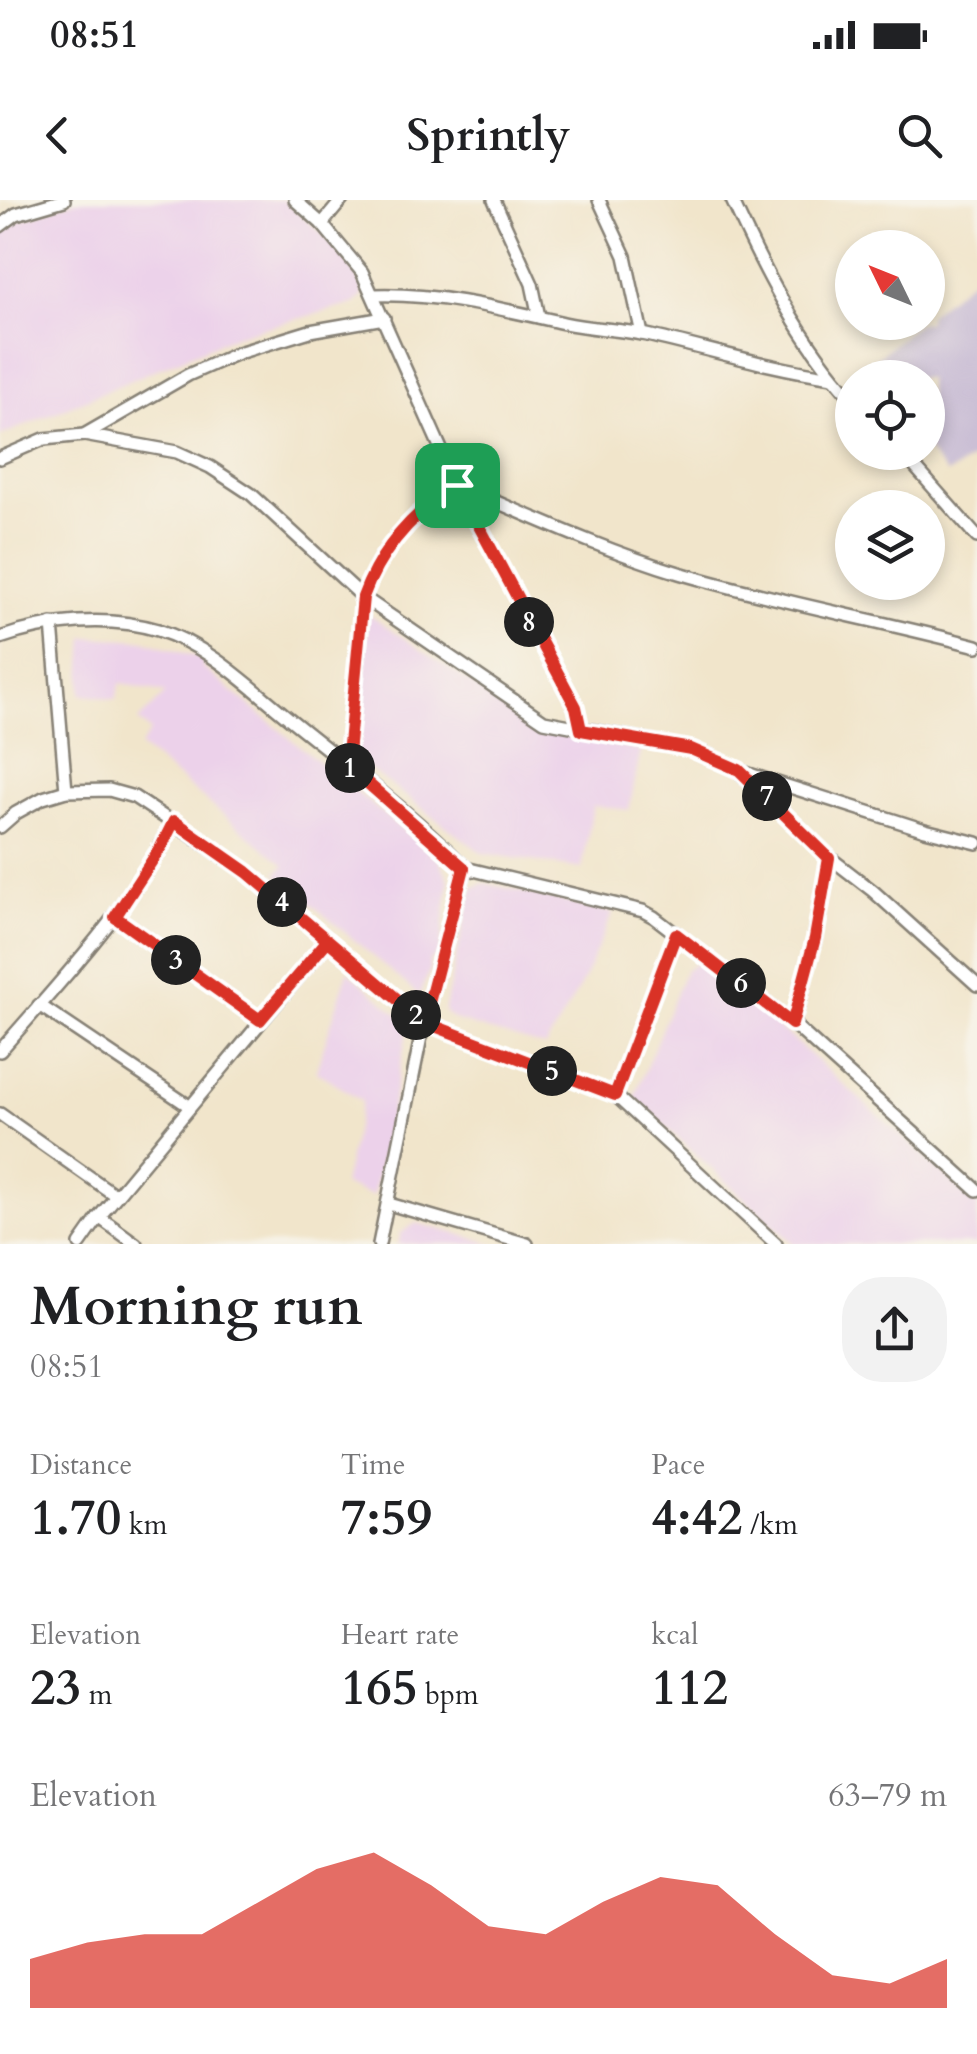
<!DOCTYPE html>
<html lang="en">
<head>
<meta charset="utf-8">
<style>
  :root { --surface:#fff; --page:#f2f2f2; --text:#202124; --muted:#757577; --accent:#d93025 }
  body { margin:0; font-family:Cardo,serif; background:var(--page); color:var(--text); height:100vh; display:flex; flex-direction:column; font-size:38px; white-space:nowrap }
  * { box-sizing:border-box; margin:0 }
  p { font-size:32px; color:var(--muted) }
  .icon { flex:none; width:55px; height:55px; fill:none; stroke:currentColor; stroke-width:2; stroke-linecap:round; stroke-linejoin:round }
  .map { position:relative; height:1044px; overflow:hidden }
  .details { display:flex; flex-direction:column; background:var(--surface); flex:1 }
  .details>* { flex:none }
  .needle { width:65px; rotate:313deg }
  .controls { position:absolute; left:835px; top:30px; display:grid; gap:20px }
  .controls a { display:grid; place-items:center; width:110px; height:110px; border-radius:50%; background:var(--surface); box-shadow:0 5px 15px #0003; font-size:50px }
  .pin { position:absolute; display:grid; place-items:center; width:85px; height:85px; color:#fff; margin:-42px; border-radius:20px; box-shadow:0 5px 15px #0006 }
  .km { position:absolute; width:50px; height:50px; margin:-25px; border-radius:50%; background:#222; color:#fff; font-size:28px; line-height:50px; text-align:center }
  .round { display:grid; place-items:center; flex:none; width:105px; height:105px; border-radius:40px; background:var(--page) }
  .summary { display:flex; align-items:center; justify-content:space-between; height:170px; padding:0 30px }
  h1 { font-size:55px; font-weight:800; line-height:75px }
  .figures { display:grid; grid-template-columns:repeat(3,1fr); gap:15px; height:170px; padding:10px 30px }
  .figures div { display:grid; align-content:center }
  .figures b { font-size:50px; font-weight:800 }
  .figures small { font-size:28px; font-weight:400 }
  .figures p { font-size:28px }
  .chart { height:280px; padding:20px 30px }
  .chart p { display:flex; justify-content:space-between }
  .chart svg { width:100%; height:180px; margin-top:10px; fill:var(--accent); opacity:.7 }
  .status { display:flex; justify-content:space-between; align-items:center; height:70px; padding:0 50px; background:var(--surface); direction:ltr }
  .status svg { height:28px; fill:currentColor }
  header { display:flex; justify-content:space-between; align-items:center; height:130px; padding:0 30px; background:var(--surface); font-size:45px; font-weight:800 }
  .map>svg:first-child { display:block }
</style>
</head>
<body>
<div class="status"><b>08:51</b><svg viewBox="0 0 49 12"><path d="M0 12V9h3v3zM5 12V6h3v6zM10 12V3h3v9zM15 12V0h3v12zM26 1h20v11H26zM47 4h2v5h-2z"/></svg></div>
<header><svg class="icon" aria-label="back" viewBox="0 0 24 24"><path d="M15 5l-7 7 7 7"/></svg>Sprintly<svg class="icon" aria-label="search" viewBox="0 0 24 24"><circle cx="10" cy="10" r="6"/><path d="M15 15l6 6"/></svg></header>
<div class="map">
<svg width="977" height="1044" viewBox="0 0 977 1044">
  <rect width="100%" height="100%" fill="#f7f3e8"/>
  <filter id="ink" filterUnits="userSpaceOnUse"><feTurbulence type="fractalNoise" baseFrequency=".01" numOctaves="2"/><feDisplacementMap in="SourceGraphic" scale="20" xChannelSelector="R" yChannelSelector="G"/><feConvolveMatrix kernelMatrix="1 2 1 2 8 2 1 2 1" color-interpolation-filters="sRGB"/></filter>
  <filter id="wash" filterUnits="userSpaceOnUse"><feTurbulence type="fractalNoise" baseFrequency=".0048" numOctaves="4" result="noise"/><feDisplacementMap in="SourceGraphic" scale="40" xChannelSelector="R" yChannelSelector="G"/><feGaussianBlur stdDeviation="2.25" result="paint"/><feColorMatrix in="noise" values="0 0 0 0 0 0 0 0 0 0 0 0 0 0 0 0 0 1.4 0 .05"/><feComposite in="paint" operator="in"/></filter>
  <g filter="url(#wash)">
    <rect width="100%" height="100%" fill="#f1e5cb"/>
    <g fill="#ecd1ea">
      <path d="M76,0H283L331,41L357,75L363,88L362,97L354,104L237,135L0,236V33L6,26Z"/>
      <path d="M368,414L543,532L641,550L629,610L593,606L582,669L482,653L356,559Z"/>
      <path d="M85,437L144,440L204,460L202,467L440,660L449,681L440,753L429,762L430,770L419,795L276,674L285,665L140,547L150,531L138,521L166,493L120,483L116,500L81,494Z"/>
      <path d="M485,683L613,713L583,781L545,847L454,820L444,812L472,688Z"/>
      <path d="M697,763L790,837L977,1003V1044H794L634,898L685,770Z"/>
      <path d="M348,771L409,824L373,996L343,985L362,901L316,871Z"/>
      <path d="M416,1023L496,1044H398L401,1033Z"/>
    </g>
    <path fill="#cbbfd5" d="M977,74V256L947,274L928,251V178L866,177L861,171L919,123L928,122V115Z"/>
  </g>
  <g filter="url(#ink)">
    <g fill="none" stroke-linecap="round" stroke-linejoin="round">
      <g stroke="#868074" stroke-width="16">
        <g id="minor">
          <path d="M295,0L322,24L362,72L457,285L576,507L581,530"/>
          <path d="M494,0L532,84L539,117"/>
          <path d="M599,0L625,56L642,134"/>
          <path d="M732,0C764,71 800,141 852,198"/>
          <path d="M322,24L342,0"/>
          <path d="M0,26L16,14L64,0"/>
          <path d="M375,95C438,93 502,109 564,123C591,129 619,129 647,135C709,149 769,168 833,177"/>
          <path d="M84,235L177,252L210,267L251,294L363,397L544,521L691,549L710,556L739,571L829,657L815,738L793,824"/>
          <path d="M902,252L977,337"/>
          <path d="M0,258L44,239L84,235L188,175L238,153L310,131L384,118"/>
          <path d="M52,424L66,591"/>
          <path d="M0,438C48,421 108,415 158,430C211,446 254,491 296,524C353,570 414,615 465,668L424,822L379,1044"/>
          <path d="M347,565L363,397C380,348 414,312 457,285C530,316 603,350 679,373C777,402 878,420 977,446"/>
          <path d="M743,572L925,630L977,643"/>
          <path d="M0,627L16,613L43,598L66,591L109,590L134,597L247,672L424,822L615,895L776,1044"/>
          <path d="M829,657L873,691L977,785"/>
          <path d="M465,668L643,711L654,717L793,824L977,990"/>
          <path d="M115,717L260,820"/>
          <path d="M39,805L189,906"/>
          <path d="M0,851C63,778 131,708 174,621"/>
          <path d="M615,895L676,733"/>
          <path d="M0,914L115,995"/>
          <path d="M389,1004L527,1044"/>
          <path d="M99,1017L328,741"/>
          <path d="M80,1044L99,1017L136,1044"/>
        </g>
      </g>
      <use href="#minor" stroke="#fff" stroke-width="11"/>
    </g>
  </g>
  <g fill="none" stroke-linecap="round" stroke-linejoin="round" filter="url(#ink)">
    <g stroke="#fff" stroke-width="20">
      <path id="route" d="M457,285C414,312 381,348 363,397L347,565L464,668L424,822L328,740L260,820L115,717L161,647L174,621L247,672L424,822L615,895L676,734L792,824L815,738L829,658L739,570L691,549L581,530L576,507L457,285"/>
    </g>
    <use href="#route" stroke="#d93025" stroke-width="12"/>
  </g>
</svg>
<div class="controls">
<a><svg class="needle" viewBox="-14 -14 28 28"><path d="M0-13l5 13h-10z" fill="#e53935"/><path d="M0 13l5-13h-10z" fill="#757577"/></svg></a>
<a><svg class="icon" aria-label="locate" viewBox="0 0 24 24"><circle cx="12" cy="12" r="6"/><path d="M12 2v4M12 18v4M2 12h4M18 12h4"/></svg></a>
<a><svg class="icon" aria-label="layers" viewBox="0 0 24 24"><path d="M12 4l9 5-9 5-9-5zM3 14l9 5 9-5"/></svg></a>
</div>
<div class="pin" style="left:457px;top:285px;background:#1e9e55"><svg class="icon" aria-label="arrive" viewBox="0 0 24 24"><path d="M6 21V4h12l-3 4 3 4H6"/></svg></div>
<b class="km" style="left:350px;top:568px">1</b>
<b class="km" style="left:416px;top:815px">2</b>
<b class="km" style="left:176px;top:760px">3</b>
<b class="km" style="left:282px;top:702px">4</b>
<b class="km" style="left:552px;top:871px">5</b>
<b class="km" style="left:741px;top:783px">6</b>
<b class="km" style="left:767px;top:596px">7</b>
<b class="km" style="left:529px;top:422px">8</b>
</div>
<section class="details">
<div class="summary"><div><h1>Morning run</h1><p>08:51</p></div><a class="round"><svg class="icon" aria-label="share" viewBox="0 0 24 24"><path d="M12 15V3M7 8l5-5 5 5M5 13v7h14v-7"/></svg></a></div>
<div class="figures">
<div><p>Distance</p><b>1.70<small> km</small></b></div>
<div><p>Time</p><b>7:59</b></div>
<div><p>Pace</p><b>4:42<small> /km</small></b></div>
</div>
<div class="figures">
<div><p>Elevation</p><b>23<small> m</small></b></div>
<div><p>Heart rate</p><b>165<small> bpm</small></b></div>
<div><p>kcal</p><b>112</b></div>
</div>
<div class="chart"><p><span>Elevation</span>63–79 m</p>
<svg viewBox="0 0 160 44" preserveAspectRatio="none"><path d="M0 44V32L10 28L20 26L30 26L40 18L50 10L60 6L70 14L80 24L90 26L100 18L110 12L120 14L130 26L140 36L150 38L160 32V44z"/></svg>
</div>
</section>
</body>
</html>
